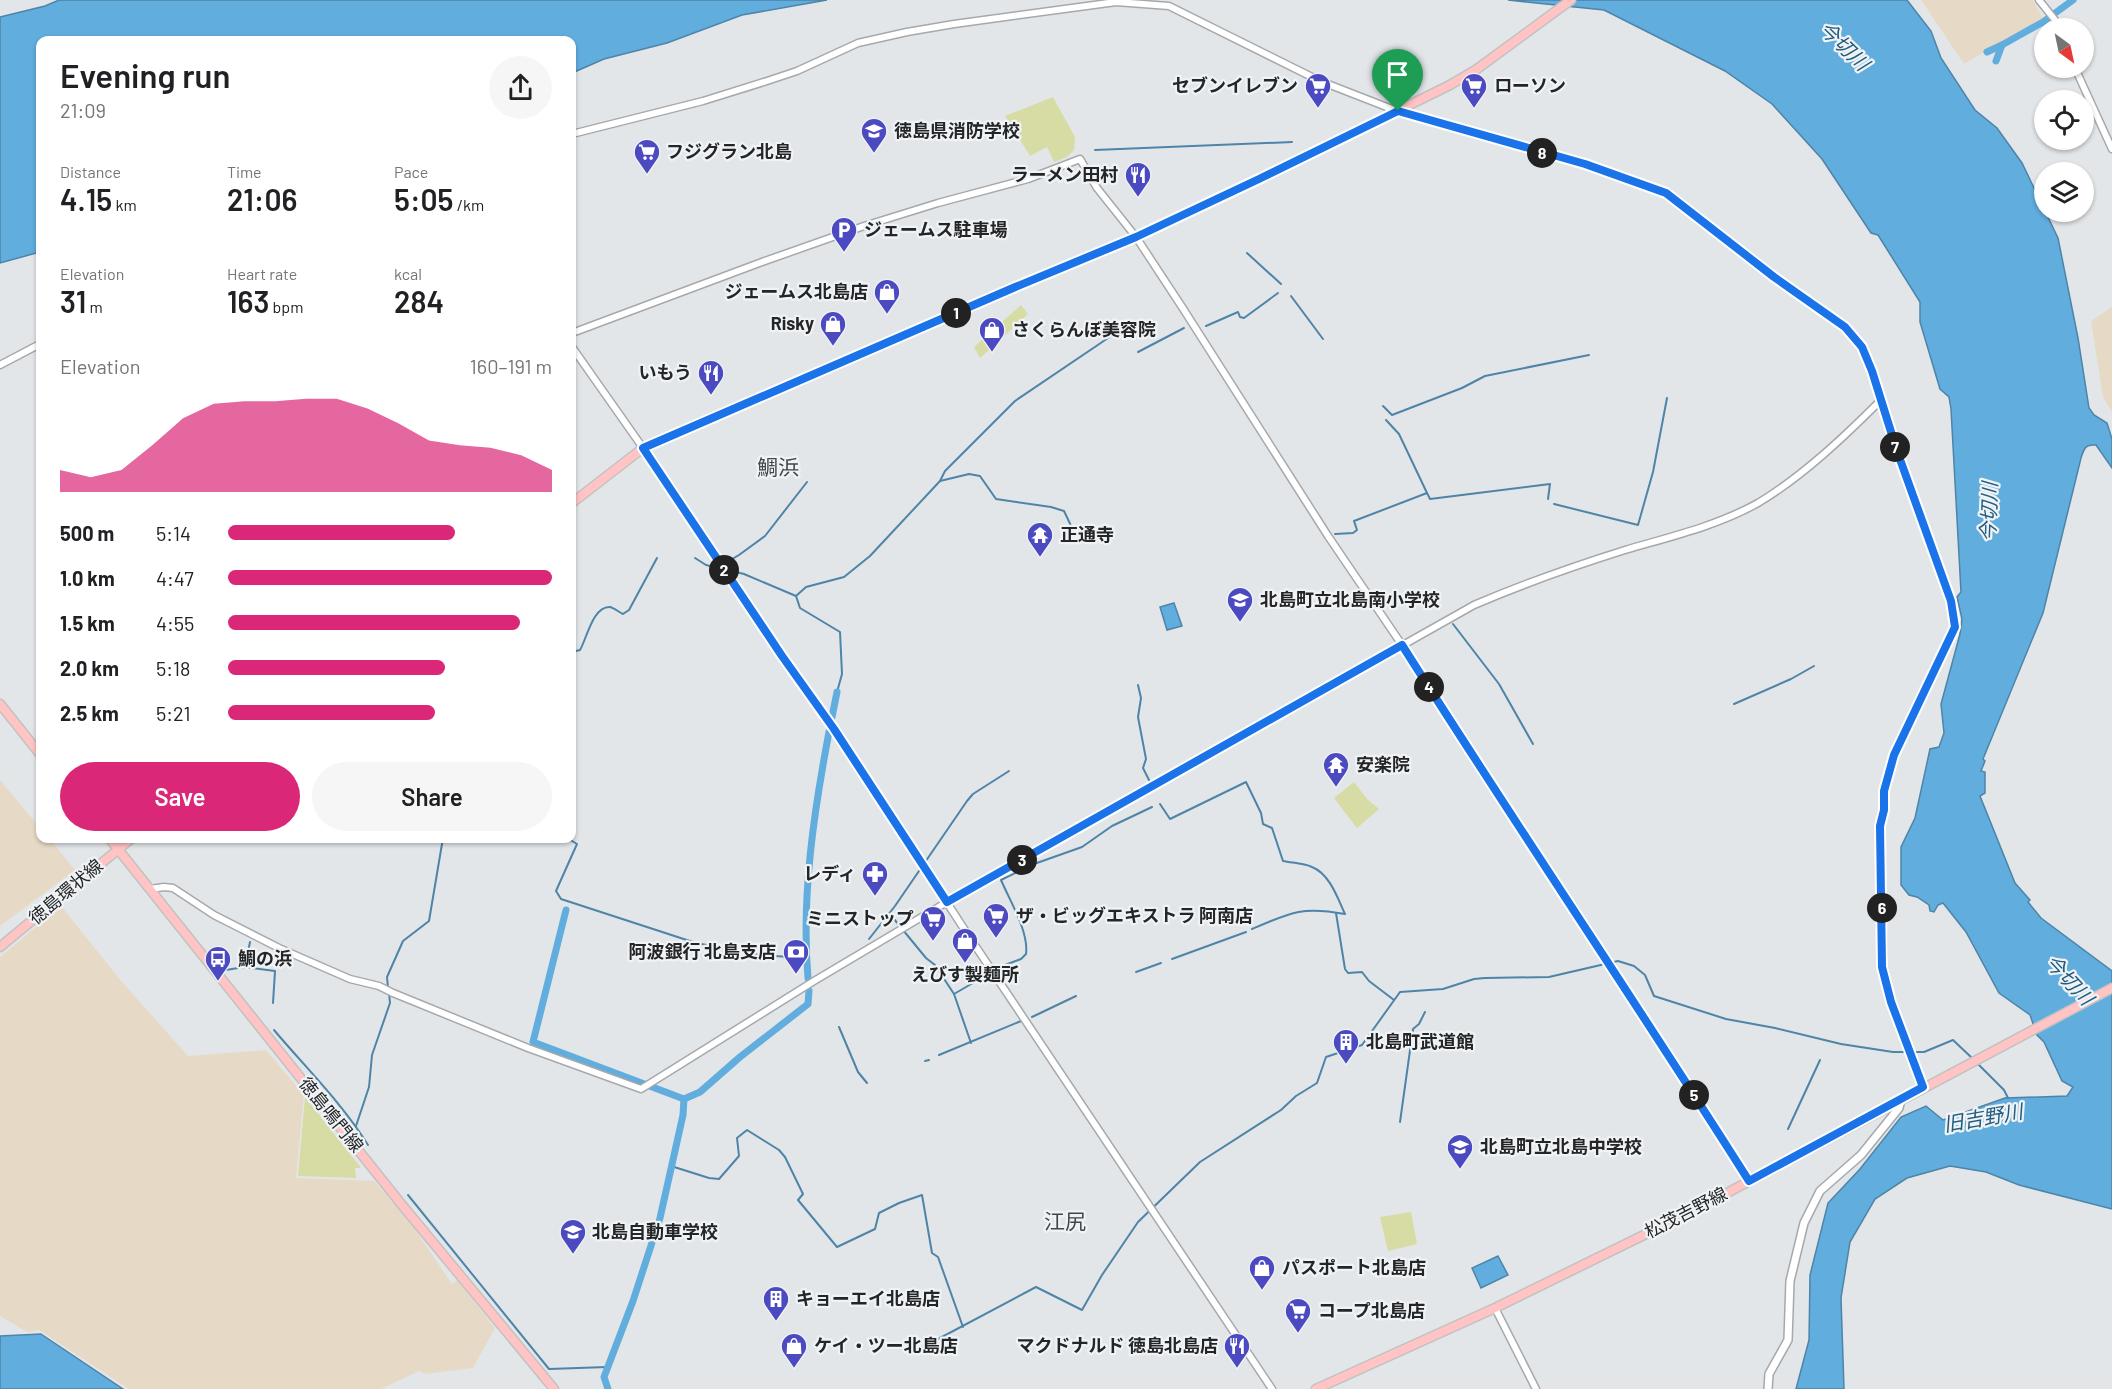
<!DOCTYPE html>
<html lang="en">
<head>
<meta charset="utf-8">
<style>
  :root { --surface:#fff; --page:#f6f6f6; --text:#202124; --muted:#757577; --accent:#db2777 }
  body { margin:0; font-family:Barlow,"Noto Sans JP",sans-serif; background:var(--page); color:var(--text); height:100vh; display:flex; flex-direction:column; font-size:22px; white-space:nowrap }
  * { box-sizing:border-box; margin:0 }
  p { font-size:20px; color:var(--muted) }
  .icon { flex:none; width:33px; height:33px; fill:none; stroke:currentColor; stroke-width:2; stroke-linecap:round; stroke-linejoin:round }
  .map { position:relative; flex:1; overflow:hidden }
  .sheet { position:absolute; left:36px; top:36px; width:540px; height:807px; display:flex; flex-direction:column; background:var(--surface); border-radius:12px; box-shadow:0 2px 4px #0004 }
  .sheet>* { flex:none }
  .needle { width:39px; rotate:147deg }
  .buttons { position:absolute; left:2034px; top:18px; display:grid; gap:12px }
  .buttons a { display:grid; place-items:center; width:60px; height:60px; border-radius:50%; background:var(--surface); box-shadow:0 2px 4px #0004; font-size:30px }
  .pin { position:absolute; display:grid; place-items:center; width:51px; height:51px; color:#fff; margin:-62px -26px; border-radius:50% 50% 50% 0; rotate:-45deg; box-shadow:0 0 6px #0007 }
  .pin .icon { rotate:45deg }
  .km { position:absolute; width:30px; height:30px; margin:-15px; border-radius:50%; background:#222; color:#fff; font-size:16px; line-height:30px; text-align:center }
  .round { display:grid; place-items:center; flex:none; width:63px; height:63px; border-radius:32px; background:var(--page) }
  .summary { display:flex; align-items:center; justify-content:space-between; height:102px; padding:0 24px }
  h1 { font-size:33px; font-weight:600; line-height:45px }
  .figures { display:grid; grid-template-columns:repeat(3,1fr); gap:9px; height:102px; padding:6px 24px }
  .figures div { display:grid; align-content:center }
  .figures b { font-size:30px; font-weight:600 }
  .figures small { font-size:16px; font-weight:400 }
  .figures p { font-size:16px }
  .chart { height:168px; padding:12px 24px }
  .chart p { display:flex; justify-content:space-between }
  .chart svg { width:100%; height:108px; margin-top:6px; fill:var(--accent); opacity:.7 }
  .action { display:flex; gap:12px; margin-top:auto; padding:12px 24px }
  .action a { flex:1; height:69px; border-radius:36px; background:var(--accent); color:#fff; font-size:24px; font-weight:600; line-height:69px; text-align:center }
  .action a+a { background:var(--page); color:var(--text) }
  ul { padding:0 24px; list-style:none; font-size:20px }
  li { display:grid; grid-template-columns:96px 72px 1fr; align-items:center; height:45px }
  li i { height:15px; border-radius:8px; background:var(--accent) }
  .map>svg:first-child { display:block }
</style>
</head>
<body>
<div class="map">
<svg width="2112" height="1389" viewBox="0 0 2112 1389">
  <rect width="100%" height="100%" fill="#e3e6e9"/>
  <g fill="#e6dac6">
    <path d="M1921,0H2033L2043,18L1964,64Z"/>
    <path d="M2112,307V412L2103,397L2091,321Z"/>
    <path d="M0,780L40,828V838L50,839L75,870L0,926Z"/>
    <path d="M61,906L122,982L188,1056L266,1050L304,1095L296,1178L374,1181L412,1225L452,1284L457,1280L495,1328L473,1368L425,1374L419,1371L381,1389H129L39,1330L27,1332L0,1316V957Z"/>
  </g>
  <g fill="#d7dca4">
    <path d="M1053,97L1075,137L1074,150L1067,157L1054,162L1047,147L1030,156L1005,116Z"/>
    <path d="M1021,305L1028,314L980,358L974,347Z"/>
    <path d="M1354,782L1367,799L1379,809L1357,828L1334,798Z"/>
    <path d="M305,1097L361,1168H355L356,1178L298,1176Z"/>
    <path d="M1411,1212L1417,1244L1388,1251L1380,1217Z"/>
  </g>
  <g fill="#60adde" stroke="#4e84a7" stroke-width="1.5">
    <path d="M59,0H827L742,15L667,43L604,59L572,73V40H40V252L0,263V17L45,6Z"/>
    <path d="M1508,0H1907L1931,31L1941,58L1975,110L1997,128L2022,163L2058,238L2078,338L2089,408L2094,415L2107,423L2112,439V468L2096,445C2085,444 2084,449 2081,458L2043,613L1983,759L1985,761L1981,771L1985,772V793L1980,796L2015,883L2030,900L2028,902L2041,918L2112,971V1209L2019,1185L1986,1172L1950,1166L1907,1178L1875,1199L1850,1242L1841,1298L1844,1389H1796L1809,1340L1810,1275L1828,1203L1860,1169L1901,1117L1926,1106L1943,1120L2005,1098L2067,1096L2073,1087L2062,1081L2044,1042L2037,1035L2030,1015L1999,993L1966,932L1943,903L1938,905L1934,912L1930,911L1929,905L1917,897L1909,895L1901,885V847L1915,818L1930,749L1939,747L1944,733L1941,704L1960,634L1962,619L1957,597L1961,592L1951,409L1949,397L1940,389L1920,322V302L1878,235L1871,233L1822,159L1772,104L1725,71L1604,10Z"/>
    <path d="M1174,603L1182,626L1167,630L1160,607Z"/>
    <path d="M1498,1256L1508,1275L1481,1288L1472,1268Z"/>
    <path d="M41,1334L123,1389H0V1336Z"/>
  </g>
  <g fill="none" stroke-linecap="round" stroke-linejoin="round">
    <g stroke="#4e84a7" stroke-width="2">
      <path d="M1095,150L1292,142"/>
      <path d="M1247,253L1281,284"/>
      <path d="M1291,296L1323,339"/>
      <path d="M1206,326L1238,312L1240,317L1244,318L1278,293"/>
      <path d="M1138,352L1184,328"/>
      <path d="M1383,406L1392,415L1462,388L1485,376L1589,355"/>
      <path d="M1386,420L1399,434L1427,493"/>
      <path d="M940,481L945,471L1015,401L1117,332"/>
      <path d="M1554,504L1638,525L1653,472L1667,398"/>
      <path d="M1335,534L1353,533L1357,530L1354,521L1427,493L1430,499L1550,484L1548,499"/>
      <path d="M695,558L706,565L722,569"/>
      <path d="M722,565L739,555L765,536L807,482"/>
      <path d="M728,570L744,574L796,596L806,587L844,577L870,556L940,481L969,474L980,476L996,499L1051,507L1064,511L1073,530"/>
      <path d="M796,596L800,608L840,632L842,674L837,692"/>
      <path d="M1453,624L1499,684L1533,744"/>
      <path d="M572,652L580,650C587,638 593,606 610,607C614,608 619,612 623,614L629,610L657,558"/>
      <path d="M1138,685L1141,698L1138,717L1146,759L1143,768L1149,780"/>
      <path d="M1734,704L1791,679L1814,666"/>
      <path d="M1160,804L1170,819L1246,782L1261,813L1263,824L1272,828L1283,861C1292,863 1303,863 1312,867C1330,874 1338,899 1345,914C1303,906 1291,912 1252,929"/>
      <path d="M567,838L577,844L556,891L561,899L696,943L760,955L807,958"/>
      <path d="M889,913L926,958L935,965L954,994L971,1043"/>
      <path d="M1336,913L1345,969L1348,973L1362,972L1369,981L1394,1000"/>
      <path d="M869,939L895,906L967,801L973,794L1009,771"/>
      <path d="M1172,959L1246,932"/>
      <path d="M245,967L250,942"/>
      <path d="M226,970L244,967L275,971L273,1003"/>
      <path d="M1136,972L1161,963"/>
      <path d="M388,988L387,977L403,941L429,921L443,838"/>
      <path d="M954,994L1002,966L1021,959L1026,954C1029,932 1010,901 1001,880L1034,864L1082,847L1112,826L1152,807"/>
      <path d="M1032,1017L1076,996"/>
      <path d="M839,1027L858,1072L867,1083"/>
      <path d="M274,1030C306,1068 342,1103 368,1145"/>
      <path d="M1912,1052H1924L1953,1040L1972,1058"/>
      <path d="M939,1055L1021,1021"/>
      <path d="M925,1061L929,1060"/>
      <path d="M1976,1062L2004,1090L2008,1098"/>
      <path d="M1400,1122L1413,1029L1419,1024L1425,1012"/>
      <path d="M356,1126L369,1087L372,1055L390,1003L389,993"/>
      <path d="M1788,1129L1820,1060"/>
      <path d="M671,1166L709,1178L719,1179L739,1156L737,1138L747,1130L779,1150L785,1157L803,1194L798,1200L837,1247L875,1229L879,1213L899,1203L922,1195L932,1253L938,1257L963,1327"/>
      <path d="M408,1195L549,1369L607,1367"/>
      <path d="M923,1347L1036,1287L1082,1310L1102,1275L1138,1222L1200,1162L1281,1110L1296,1096L1317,1083L1326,1057L1362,1045L1400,992L1443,989L1474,979L1485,978L1549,977L1618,961L1634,966L1645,975L1654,996L1726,1019L1775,1028L1841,1044L1893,1052H1907"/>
    </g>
    <g stroke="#60adde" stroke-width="7">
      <path d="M1987,52L2002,45"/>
      <path d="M1996,61L2002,45L2043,22L2073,0"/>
      <path d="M832,717L837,692"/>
      <path d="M566,910L533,1042L684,1099L700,1092L740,1057L808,1004L809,991"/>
      <path d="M808,978C801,897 814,811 829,732"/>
      <path d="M608,1389L604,1377L633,1301L660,1218L683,1115L684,1099"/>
    </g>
    <g stroke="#a6a9ac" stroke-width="9">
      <g id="tertiary">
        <path d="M2039,0L2055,20L2058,28"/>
        <path d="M2075,68L2112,149"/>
        <path d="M572,134L703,101L767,81L797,71L858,43L907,32L954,24L1116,2L1169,6L1320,81L1397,111"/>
        <path d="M572,333L762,262L864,226L938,203L1028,179L1080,159L1097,188L1136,237L1182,307L1328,536L1402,645L1486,778L1653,1030L1749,1181"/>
        <path d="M572,347L643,448L782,656L834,729L968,935L1272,1389"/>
        <path d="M0,365L40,344"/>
        <path d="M150,889L164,887L173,888L214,915L279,948L350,979L379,986L393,993L528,1048L641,1089L814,981L947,902L1474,605C1523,584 1574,566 1625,550C1669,537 1717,526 1758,503C1803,476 1844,437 1881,400"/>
        <path d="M1495,1308L1536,1389"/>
      </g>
    </g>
    <g stroke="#a6a9ac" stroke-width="10">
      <g id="secondary">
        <path d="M1397,111L1585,164L1666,193L1774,277L1845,327L1862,347L1872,371L1897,451L1951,601L1955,626L1894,755L1884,791V809L1880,826L1883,967L1891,1002L1923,1087"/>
        <path d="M1768,1389L1769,1374L1788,1340L1790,1281L1804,1223L1820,1191L1861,1155L1899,1108L1901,1100"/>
      </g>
    </g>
    <g stroke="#c1c2c2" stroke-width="11">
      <g id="primary">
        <path d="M572,503L643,448L1013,288L1136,237L1259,179L1450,85L1477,69L1571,0"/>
        <path d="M0,704L40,754"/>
        <path d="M109,838L402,1205L554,1389"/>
        <path d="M0,947L132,838"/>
        <path d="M1316,1389L1495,1308L1695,1210L2112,988"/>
      </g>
    </g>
    <use href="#tertiary" stroke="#fff" stroke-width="6"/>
    <use href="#secondary" stroke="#fff" stroke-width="7"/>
    <use href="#primary" stroke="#ffc4c3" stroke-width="8"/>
  </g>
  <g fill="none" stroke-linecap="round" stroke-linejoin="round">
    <g stroke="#fff" stroke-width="12">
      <path id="route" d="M1398,111L1585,164L1666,193L1774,277L1845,327L1862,347L1872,371L1897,451L1951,601L1955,627L1894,755L1884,791V810L1880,826L1882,967L1891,1002L1923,1087L1749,1181C1635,1001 1516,825 1402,645L947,902L834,729L782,656L643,448L1013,288L1136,237L1259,179Z"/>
    </g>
    <use href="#route" stroke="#1a73e8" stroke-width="8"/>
  </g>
  <defs>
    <g id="supermarket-pin" transform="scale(1.35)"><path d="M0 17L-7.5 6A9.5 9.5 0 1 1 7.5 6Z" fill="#4c4ac1" stroke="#f0f3f6"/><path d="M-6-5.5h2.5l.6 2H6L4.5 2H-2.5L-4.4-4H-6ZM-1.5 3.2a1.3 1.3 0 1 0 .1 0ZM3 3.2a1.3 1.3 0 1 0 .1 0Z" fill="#fff"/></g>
    <g id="school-pin" transform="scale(1.35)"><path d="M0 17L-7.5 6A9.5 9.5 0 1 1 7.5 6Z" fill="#4c4ac1" stroke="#f0f3f6"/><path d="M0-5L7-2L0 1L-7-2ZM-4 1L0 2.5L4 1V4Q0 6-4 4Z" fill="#fff"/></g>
    <g id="restaurant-pin" transform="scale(1.35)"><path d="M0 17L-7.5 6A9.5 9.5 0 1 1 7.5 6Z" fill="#4c4ac1" stroke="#f0f3f6"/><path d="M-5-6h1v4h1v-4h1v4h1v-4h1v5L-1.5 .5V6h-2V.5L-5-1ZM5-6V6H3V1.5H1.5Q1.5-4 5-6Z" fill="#fff"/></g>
    <g id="parking-pin" transform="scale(1.35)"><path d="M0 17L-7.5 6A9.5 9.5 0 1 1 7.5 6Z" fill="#4c4ac1" stroke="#f0f3f6"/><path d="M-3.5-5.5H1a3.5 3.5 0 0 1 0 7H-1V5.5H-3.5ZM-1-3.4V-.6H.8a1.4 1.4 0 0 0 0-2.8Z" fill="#fff"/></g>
    <g id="shop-pin" transform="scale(1.35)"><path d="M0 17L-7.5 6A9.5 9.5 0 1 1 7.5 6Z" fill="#4c4ac1" stroke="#f0f3f6"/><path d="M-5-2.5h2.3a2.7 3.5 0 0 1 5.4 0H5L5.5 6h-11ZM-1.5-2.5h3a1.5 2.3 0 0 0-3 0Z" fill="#fff"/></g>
    <g id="temple-pin" transform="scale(1.35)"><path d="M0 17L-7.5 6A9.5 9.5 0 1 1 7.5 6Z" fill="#4c4ac1" stroke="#f0f3f6"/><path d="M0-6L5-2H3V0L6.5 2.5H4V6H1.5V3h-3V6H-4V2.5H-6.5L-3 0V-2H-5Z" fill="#fff"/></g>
    <g id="pharmacy-pin" transform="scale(1.35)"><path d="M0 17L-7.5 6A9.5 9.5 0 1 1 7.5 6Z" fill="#4c4ac1" stroke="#f0f3f6"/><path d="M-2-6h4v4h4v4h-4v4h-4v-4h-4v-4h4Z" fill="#fff"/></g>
    <g id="bank-pin" transform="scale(1.35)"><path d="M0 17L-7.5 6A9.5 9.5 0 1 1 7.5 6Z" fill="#4c4ac1" stroke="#f0f3f6"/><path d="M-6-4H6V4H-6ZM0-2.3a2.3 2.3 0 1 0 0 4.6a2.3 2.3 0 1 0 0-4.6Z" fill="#fff"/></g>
    <g id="bus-pin" transform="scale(1.35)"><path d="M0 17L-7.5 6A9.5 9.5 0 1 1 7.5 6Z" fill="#4c4ac1" stroke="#f0f3f6"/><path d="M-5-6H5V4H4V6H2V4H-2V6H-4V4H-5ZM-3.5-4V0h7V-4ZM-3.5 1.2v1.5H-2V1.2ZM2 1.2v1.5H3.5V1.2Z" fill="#fff"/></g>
    <g id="building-pin" transform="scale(1.35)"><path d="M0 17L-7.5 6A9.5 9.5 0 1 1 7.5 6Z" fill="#4c4ac1" stroke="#f0f3f6"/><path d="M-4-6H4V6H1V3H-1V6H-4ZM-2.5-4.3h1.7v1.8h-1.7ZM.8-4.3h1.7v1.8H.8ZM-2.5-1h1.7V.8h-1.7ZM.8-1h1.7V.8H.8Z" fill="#fff"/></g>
  </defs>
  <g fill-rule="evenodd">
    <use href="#supermarket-pin" x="1318" y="86"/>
    <use href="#supermarket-pin" x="1474" y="86"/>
    <use href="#school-pin" x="874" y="131"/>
    <use href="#supermarket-pin" x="647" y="152"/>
    <use href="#restaurant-pin" x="1138" y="175"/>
    <use href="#parking-pin" x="844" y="230"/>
    <use href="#shop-pin" x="887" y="292"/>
    <use href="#shop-pin" x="833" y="324"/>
    <use href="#shop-pin" x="992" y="330"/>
    <use href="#restaurant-pin" x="711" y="373"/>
    <use href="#temple-pin" x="1040" y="535"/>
    <use href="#school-pin" x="1240" y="600"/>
    <use href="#temple-pin" x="1336" y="765"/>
    <use href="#pharmacy-pin" x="875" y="874"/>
    <use href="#supermarket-pin" x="996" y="916"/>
    <use href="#supermarket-pin" x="933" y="919"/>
    <use href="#shop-pin" x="965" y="941"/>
    <use href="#bank-pin" x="796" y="952"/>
    <use href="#bus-pin" x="218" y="959"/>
    <use href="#building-pin" x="1346" y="1042"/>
    <use href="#school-pin" x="1460" y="1147"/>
    <use href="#school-pin" x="573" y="1232"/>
    <use href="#shop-pin" x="1262" y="1268"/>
    <use href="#building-pin" x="776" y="1299"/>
    <use href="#supermarket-pin" x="1298" y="1311"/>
    <use href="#shop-pin" x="794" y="1346"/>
    <use href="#restaurant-pin" x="1237" y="1346"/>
  </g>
  <g text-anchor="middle" stroke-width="4.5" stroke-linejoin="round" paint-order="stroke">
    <g font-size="18" font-weight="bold" fill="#232526" stroke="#f0f3f6" text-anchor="start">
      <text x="1298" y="92" text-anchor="end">セブンイレブン</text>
      <text x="1494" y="92">ローソン</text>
      <text x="894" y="137">徳島県消防学校</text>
      <text x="666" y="158">フジグラン北島</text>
      <text x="1118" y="181" text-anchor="end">ラーメン田村</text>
      <text x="864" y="236">ジェームス駐車場</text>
      <text x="868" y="298" text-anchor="end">ジェームス北島店</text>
      <text x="814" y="330" text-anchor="end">Risky</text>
      <text x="1012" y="336">さくらんぼ美容院</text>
      <text x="692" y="379" text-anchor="end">いもう</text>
      <text x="1060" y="541">正通寺</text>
      <text x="1260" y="606">北島町立北島南小学校</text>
      <text x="1356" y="771">安楽院</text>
      <text x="856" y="880" text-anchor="end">レディ</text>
      <text x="1016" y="922">ザ・ビッグエキストラ 阿南店</text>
      <text x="914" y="925" text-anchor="end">ミニストップ</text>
      <text x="776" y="958" text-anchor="end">阿波銀行 北島支店</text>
      <text x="238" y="965">鯛の浜</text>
      <text x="965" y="981" text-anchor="middle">えびす製麺所</text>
      <text x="1366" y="1048">北島町武道館</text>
      <text x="1480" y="1153">北島町立北島中学校</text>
      <text x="592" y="1238">北島自動車学校</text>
      <text x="1282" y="1274">パスポート北島店</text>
      <text x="796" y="1305">キョーエイ北島店</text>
      <text x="1318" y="1317">コープ北島店</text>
      <text x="814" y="1352">ケイ・ツー北島店</text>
      <text x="1218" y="1352" text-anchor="end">マクドナルド 徳島北島店</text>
    </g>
    <g font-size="18" fill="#232526" stroke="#f0f3f6">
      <text transform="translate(66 892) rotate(-40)" y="6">徳島環状線</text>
      <text transform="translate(331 1115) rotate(51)" y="6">徳島鳴門線</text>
      <text transform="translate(1686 1213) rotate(-27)" y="6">松茂吉野線</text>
    </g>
    <g font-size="20" font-style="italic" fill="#235c7e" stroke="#f0f3f6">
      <text transform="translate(1844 46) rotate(44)" y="7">今切川</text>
      <text transform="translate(1989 512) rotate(-88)" y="7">今切川</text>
      <text transform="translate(2069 980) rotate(47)" y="7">今切川</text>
      <text transform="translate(1983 1118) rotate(-10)" y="7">旧吉野川</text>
    </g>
    <g font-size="21" fill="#444749" stroke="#f0f3f6">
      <text x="778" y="475">鯛浜</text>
      <text x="1065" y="1229">江尻</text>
    </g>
  </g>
</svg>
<div class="buttons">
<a><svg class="needle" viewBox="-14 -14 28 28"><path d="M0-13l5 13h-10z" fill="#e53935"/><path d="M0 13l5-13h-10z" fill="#757577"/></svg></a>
<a><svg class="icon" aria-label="locate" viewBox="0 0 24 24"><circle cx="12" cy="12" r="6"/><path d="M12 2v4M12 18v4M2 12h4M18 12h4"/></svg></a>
<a><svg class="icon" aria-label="layers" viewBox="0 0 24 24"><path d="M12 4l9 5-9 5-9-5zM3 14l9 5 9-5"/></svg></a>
</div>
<div class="pin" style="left:1398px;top:111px;background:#1e9e55"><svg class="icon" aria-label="arrive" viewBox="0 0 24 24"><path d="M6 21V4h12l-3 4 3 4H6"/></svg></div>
<b class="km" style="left:956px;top:313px">1</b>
<b class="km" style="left:724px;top:570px">2</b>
<b class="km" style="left:1022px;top:860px">3</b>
<b class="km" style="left:1429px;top:687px">4</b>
<b class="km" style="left:1694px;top:1095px">5</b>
<b class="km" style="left:1882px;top:908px">6</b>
<b class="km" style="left:1895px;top:447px">7</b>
<b class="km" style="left:1542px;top:153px">8</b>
<section class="sheet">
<div class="summary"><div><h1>Evening run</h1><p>21:09</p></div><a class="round"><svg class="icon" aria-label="share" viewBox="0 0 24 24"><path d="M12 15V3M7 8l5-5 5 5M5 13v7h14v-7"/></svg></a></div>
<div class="figures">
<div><p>Distance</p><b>4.15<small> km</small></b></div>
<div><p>Time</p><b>21:06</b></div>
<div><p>Pace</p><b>5:05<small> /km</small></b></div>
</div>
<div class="figures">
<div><p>Elevation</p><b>31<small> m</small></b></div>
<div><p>Heart rate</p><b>163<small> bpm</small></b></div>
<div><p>kcal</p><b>284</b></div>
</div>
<div class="chart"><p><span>Elevation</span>160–191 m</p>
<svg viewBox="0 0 160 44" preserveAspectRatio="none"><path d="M0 44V35L10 38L20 35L30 25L40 14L50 8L60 7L70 7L80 6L90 6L100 10L110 16L120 23L130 25L140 26L150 29L160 35V44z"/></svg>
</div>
<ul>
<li><b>500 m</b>5:14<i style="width:70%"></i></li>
<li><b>1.0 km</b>4:47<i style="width:100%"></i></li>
<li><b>1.5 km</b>4:55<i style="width:90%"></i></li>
<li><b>2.0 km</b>5:18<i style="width:67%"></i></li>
<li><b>2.5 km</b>5:21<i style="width:64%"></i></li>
</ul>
<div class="action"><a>Save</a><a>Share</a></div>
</section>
</div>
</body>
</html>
